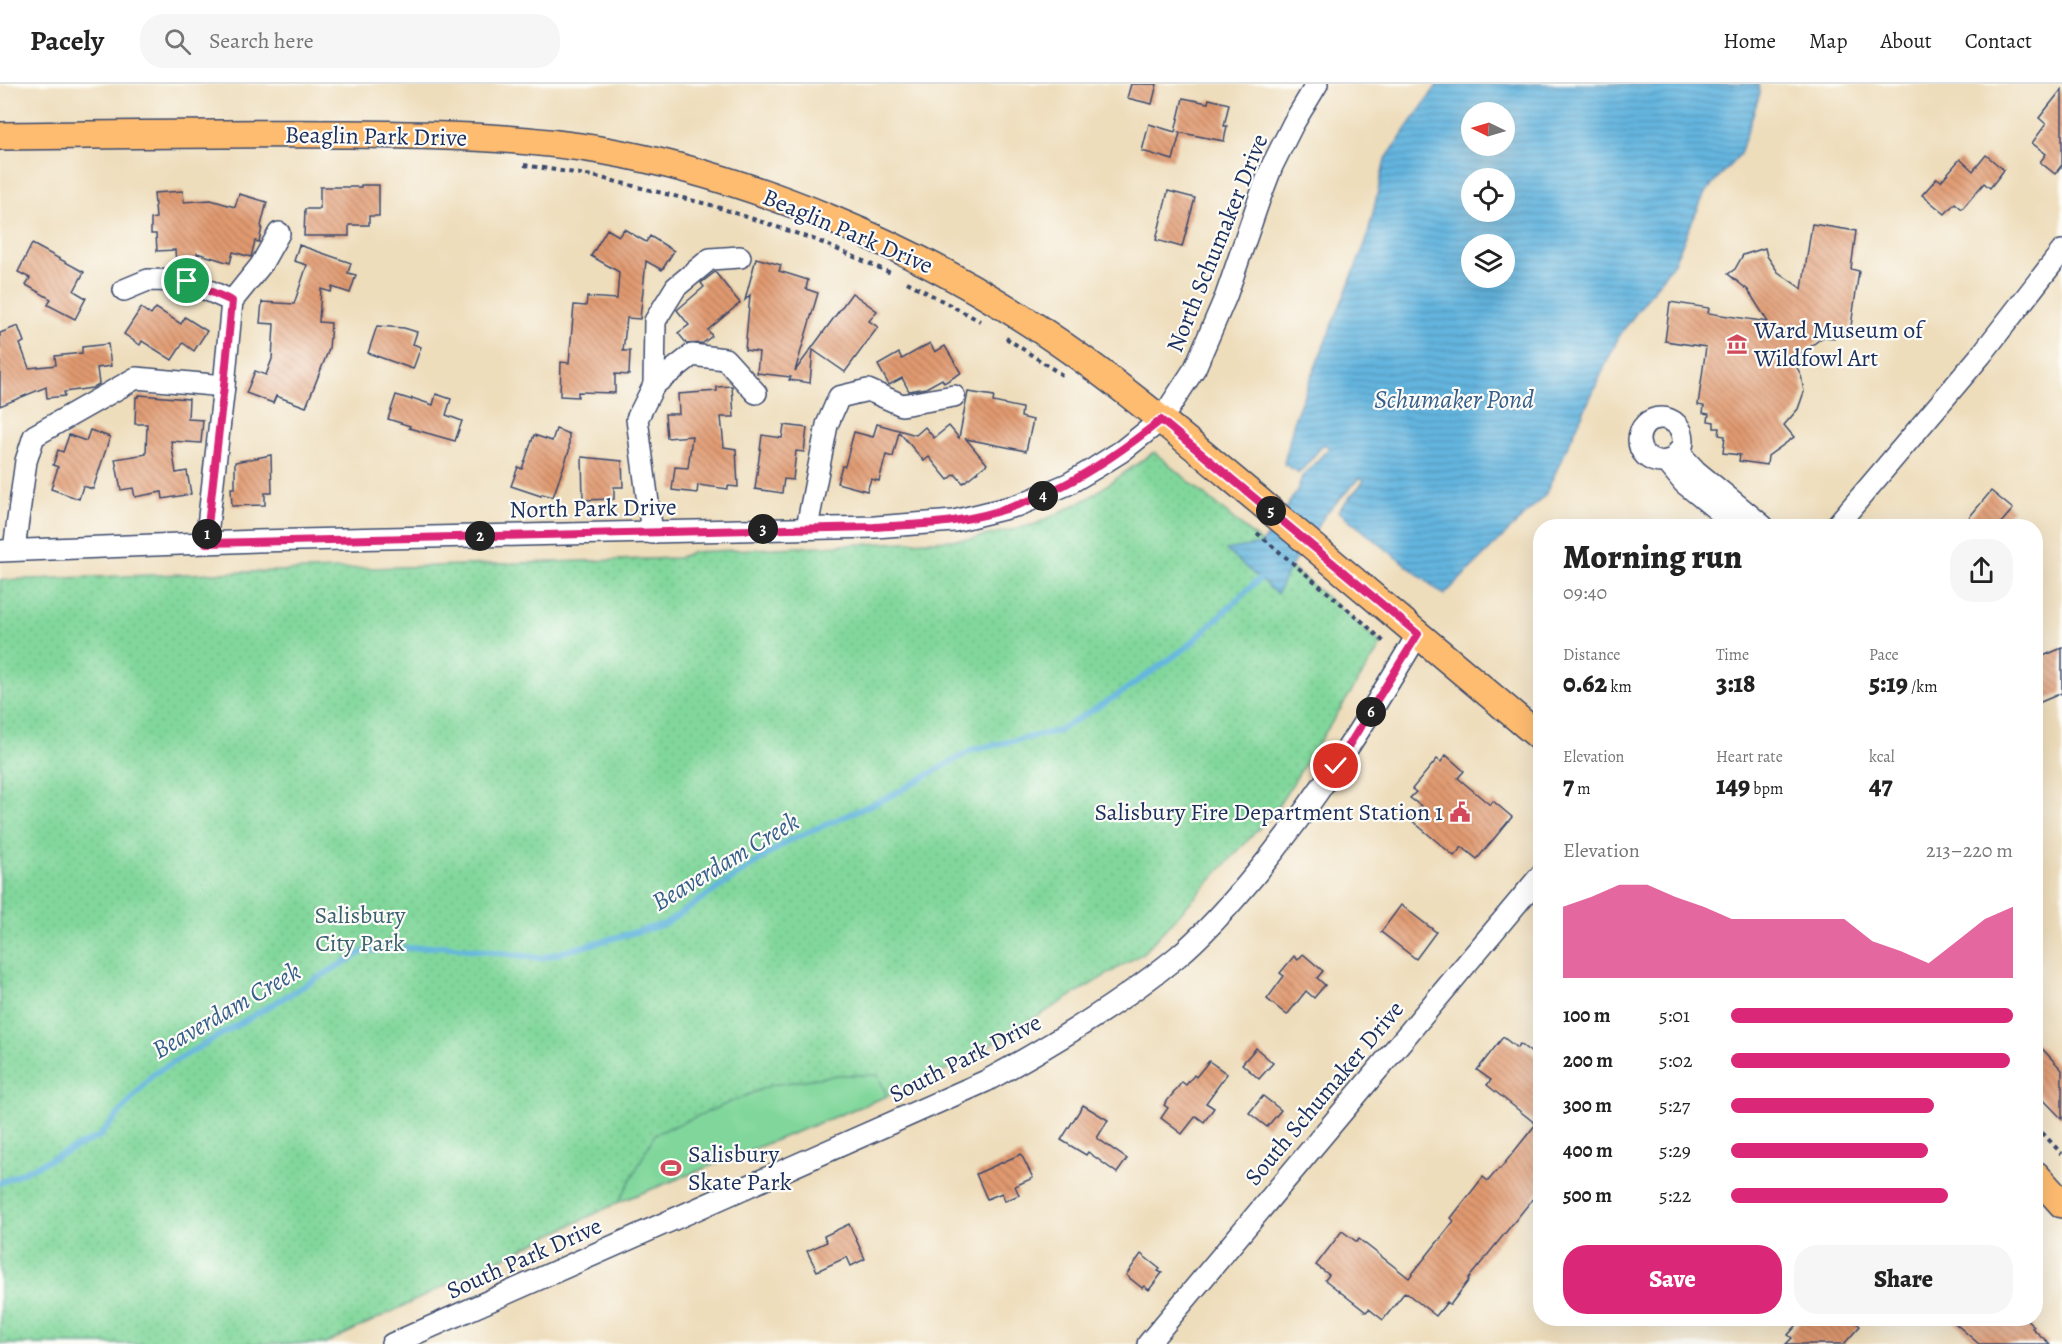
<!DOCTYPE html>
<html lang="en">
<head>
<meta charset="utf-8">
<style>
  :root { --surface:#fff; --page:#f6f6f6; --text:#222; --muted:#767676; --line:#e0e0e0; --accent:#db2777 }
  body { margin:0; font-family:Alegreya,serif; background:var(--page); color:var(--text); height:100vh; display:flex; flex-direction:column; font-size:22px; white-space:nowrap }
  * { box-sizing:border-box; margin:0 }
  p { font-size:20px; color:var(--muted) }
  .icon { flex:none; width:33px; height:33px; fill:none; stroke:currentColor; stroke-width:2; stroke-linecap:round; stroke-linejoin:round }
  .map { position:relative; flex:1; overflow:hidden }
  .drawer { position:absolute; left:1533px; top:435px; width:510px; height:807px; display:flex; flex-direction:column; background:var(--surface); border-radius:24px; box-shadow:0 6px 24px #0002 }
  .drawer>* { flex:none }
  .needle { width:39px; rotate:275deg }
  .tools { position:absolute; left:1461px; top:18px; display:grid; gap:12px }
  .tools a { display:grid; place-items:center; width:54px; height:54px; border-radius:50%; background:var(--surface); box-shadow:0 6px 24px #0002; font-size:30px }
  .pin { position:absolute; display:grid; place-items:center; width:51px; height:51px; color:#fff; margin:-26px; border:3px solid #fff; border-radius:50%; box-shadow:0 2px 6px #0007 }
  .km { position:absolute; width:30px; height:30px; margin:-15px; border-radius:50%; background:#222; color:#fff; font-size:16px; line-height:30px; text-align:center }
  .round { display:grid; place-items:center; flex:none; width:63px; height:63px; border-radius:24px; background:var(--page) }
  .head { display:flex; align-items:center; justify-content:space-between; height:102px; padding:0 30px }
  h1 { font-size:33px; font-weight:800; line-height:45px }
  .stats { display:grid; grid-template-columns:repeat(3,1fr); gap:9px; height:102px; padding:6px 30px }
  .stats div { display:grid; align-content:center }
  .stats b { font-size:26px; font-weight:800 }
  .stats small { font-size:16px; font-weight:400 }
  .stats p { font-size:16px }
  .chart { height:168px; padding:12px 30px }
  .chart p { display:flex; justify-content:space-between }
  .chart svg { width:100%; height:108px; margin-top:6px; fill:var(--accent); opacity:.7 }
  .cta { display:flex; gap:12px; margin-top:auto; padding:12px 30px }
  .cta a { flex:1; height:69px; border-radius:24px; background:var(--accent); color:#fff; font-size:24px; font-weight:800; line-height:69px; text-align:center }
  .cta a+a { background:var(--page); color:var(--text) }
  ul { padding:0 30px; list-style:none; font-size:20px }
  li { display:grid; grid-template-columns:96px 72px 1fr; align-items:center; height:45px }
  li i { height:15px; border-radius:8px; background:var(--accent) }
  header { display:flex; align-items:center; gap:36px; box-sizing:border-box; height:84px; padding:0 30px; background:var(--surface); border-bottom:2px solid var(--line) }
  header strong { font-size:28px }
  nav { display:flex; gap:33px; margin-inline-start:auto; font-size:21px }
  .search { width:420px; height:54px; background:var(--page); display:flex; align-items:center; gap:15px; box-sizing:border-box; padding:0 21px; border-radius:24px; color:var(--muted); font-size:22px }
  .map>svg:first-child { display:block }
</style>
</head>
<body>
<header>
<strong>Pacely</strong>
<div class="search"><svg class="icon" aria-label="search" viewBox="0 0 24 24"><circle cx="10" cy="10" r="6"/><path d="M15 15l6 6"/></svg>Search here</div>
<nav><a>Home</a><a>Map</a><a>About</a><a>Contact</a></nav>
</header>
<div class="map">
<svg width="2062" height="1260" viewBox="0 0 2062 1260">
  <defs>
    <pattern id="grass-dots" width="8" height="8" patternUnits="userSpaceOnUse" patternTransform="scale(1.5)"><rect width="8" height="8" fill="#81d79b"/><path d="M2 2h.1M6 6h.1" fill="none" stroke="#6fb988" stroke-width="1.8" stroke-linecap="round"/></pattern>
    <pattern id="water-rules" width="6" height="5" patternUnits="userSpaceOnUse" patternTransform="scale(1.5)"><rect width="6" height="5" fill="#64b5df"/><path d="M0 2.5h6" fill="none" stroke="#5294b8"/></pattern>
    <pattern id="building-back-hatch" width="6" height="6" patternUnits="userSpaceOnUse" patternTransform="scale(1.5)"><rect width="6" height="6" fill="#e19a70"/><path d="M-1 5l2 2M0 0l6 6M5-1l2 2" fill="none" stroke="#b67e5f"/></pattern>
  </defs>
  <rect width="100%" height="100%" fill="#fdfcf7"/>
  <filter id="ink" filterUnits="userSpaceOnUse"><feTurbulence type="fractalNoise" baseFrequency=".0167" numOctaves="2"/><feDisplacementMap in="SourceGraphic" scale="12" xChannelSelector="R" yChannelSelector="G"/><feConvolveMatrix kernelMatrix="1 2 1 2 8 2 1 2 1" color-interpolation-filters="sRGB"/></filter>
  <filter id="wash" filterUnits="userSpaceOnUse"><feTurbulence type="fractalNoise" baseFrequency=".008" numOctaves="4" result="noise"/><feDisplacementMap in="SourceGraphic" scale="24" xChannelSelector="R" yChannelSelector="G"/><feGaussianBlur stdDeviation="1.35" result="paint"/><feColorMatrix in="noise" values="0 0 0 0 0 0 0 0 0 0 0 0 0 0 0 0 0 1.4 0 .05"/><feComposite in="paint" operator="in"/></filter>
  <g filter="url(#wash)">
    <rect width="100%" height="100%" fill="#edb"/>
    <path fill="url(#grass-dots)" stroke="#4e837c" stroke-width="1.5" d="M1154,368L1382,560L1275,727L1143,869L955,982L887,1012L619,1118L325,1260H0V496L678,474L692,468L972,455L1036,440L1087,415Z"/>
    <path fill="#81d79b" stroke="#4e837c" stroke-width="1.5" d="M838,991H878L887,1012L619,1118L655,1050L771,1001Z"/>
    <path fill="url(#water-rules)" stroke="#40729e" stroke-width="1.5" fill-rule="evenodd" d="M1438,0H1759L1760,9L1740,70L1705,109L1674,178L1619,252L1545,411L1444,511L1338,427L1364,397L1360,393L1325,431L1289,485L1277,510L1226,466L1262,460L1297,407L1302,393L1329,364L1324,360L1299,389L1284,380L1295,333L1367,155L1385,76ZM1472,28H1504V62H1472ZM1472,94H1504V128H1472ZM1472,160H1504V194H1472Z"/>
    <g fill="none" stroke-linecap="round" stroke-linejoin="round">
      <path stroke="#64b5df" stroke-width="6" d="M0,1099L100,1052L153,990L364,867L444,862L541,874L665,840L788,757L889,713L972,666L1058,647L1121,609L1187,563L1259,495"/>
    </g>
    <g id="blocks">
      <g fill="url(#building-back-hatch)">
        <path d="M1131,0H1157L1152,20L1127,14Z"/>
        <path d="M2062,5V83L2061,82L2055,90L2040,78L2046,70L2032,59L2046,40L2039,34Z"/>
        <path d="M1183,14L1208,19L1209,15L1229,20L1224,42H1227L1224,57L1177,48L1180,49L1173,76L1142,67L1149,40L1175,48Z"/>
        <path d="M1986,71L2004,86L1990,104L1984,99L1962,125L1955,119L1945,130L1922,111L1937,94L1941,97L1960,75L1973,87Z"/>
        <path d="M361,101H379V132H369V141H349V152H304L305,125H320V103H361Z"/>
        <path d="M183,107L184,118L211,116L235,123L239,110L267,118L261,142L262,143L259,158L255,157L251,173L233,168L230,179L197,169V177L176,178L175,166L157,167L156,150H151V135L156,134L154,109Z"/>
        <path d="M1168,107L1195,114L1182,163L1156,156Z"/>
        <path d="M1812,140L1856,147L1851,185L1859,187L1850,249L1835,247L1834,254L1823,253L1793,276L1801,291L1804,308L1798,325L1784,341L1794,353L1768,372L1767,381L1739,377L1740,371L1723,369L1725,352L1719,351L1720,344H1714V338L1708,337L1709,330L1703,329L1704,322L1698,321L1706,263L1665,257L1670,218L1709,224L1708,229L1768,238L1748,206L1728,190L1735,185L1743,171L1765,164L1767,172L1778,188L1802,205Z"/>
        <path d="M607,145L619,152L624,145L646,158L650,152L674,167L662,186L646,177L640,235L627,234L623,267H630L629,291L615,290V309L578,308V313L560,312L561,278L569,279L574,221L586,222L587,213L617,215L619,188L591,172Z"/>
        <path d="M32,160L84,188L74,207L86,214L75,235L48,221L51,215L26,201L30,194L18,188Z"/>
        <path d="M299,161L351,179L348,189L356,191L350,209L332,203L331,208L321,205L319,238L331,239L329,265L306,323L276,312L273,319L246,309L255,287L266,291L272,275L274,240L260,239L262,218L294,220L307,181L294,177Z"/>
        <path d="M756,174L781,181L779,187L808,196L806,205L818,209L795,287L852,209L877,227L869,237L878,243L845,288L813,266L810,299L789,296L791,293L757,289L759,268L745,266L750,211L745,216Z"/>
        <path d="M715,188L740,219L708,246L712,252L703,259L687,260L678,249L689,241L677,226L704,203L701,199Z"/>
        <path d="M141,224L151,231L156,224L181,240L185,233L207,247L194,267L183,259L172,276L142,257L140,261L124,250Z"/>
        <path d="M18,242L24,258L20,260L29,284L56,281L55,272L82,269V263L108,260L111,282L97,284L99,300L92,304L64,308L65,312L47,314L46,303L0,322V249Z"/>
        <path d="M377,242L404,244L417,248L413,260L421,263L413,285L368,269Z"/>
        <path d="M930,259L935,268L945,262L961,289L944,299L942,295L926,304L909,307L902,294L889,301L878,281L899,269L902,275Z"/>
        <path d="M732,302L734,333H721L724,363L736,365L738,403L728,402V405L698,401L697,409L672,406L675,383L688,384L692,352L667,354L665,330H679L678,310L717,307V303Z"/>
        <path d="M968,308L994,312L993,318L1022,324L1021,333L1033,336L1026,367L966,355L987,380L963,399L955,390L948,396L929,373L924,377L899,348L893,373L886,371L879,397L871,395L867,407L837,399L842,382H845L854,348L873,353L877,340L916,351L925,343L934,354L949,342L959,354Z"/>
        <path d="M436,310L451,315L446,331L462,337L455,357L409,344L410,342L388,335L396,311L412,316V314L433,321Z"/>
        <path d="M139,311L189,315L188,335L203,336L201,359L171,357L176,389L187,387L191,410L163,415L162,408L135,413L133,404L121,406L115,375L146,370L147,340H135L136,313H139Z"/>
        <path d="M784,341L807,344L804,368L796,367L793,396L784,395L782,409L755,405L762,351L782,354Z"/>
        <path d="M556,345L569,350V367L553,413L542,410L541,412L511,402L518,383L522,385L534,351L552,357Z"/>
        <path d="M90,346L110,353L93,405L83,402L79,415L51,405L58,383L53,381L58,366L63,368L69,351L86,357Z"/>
        <path d="M271,371L272,409H265V421L232,422L231,404H235V378Z"/>
        <path d="M582,373L622,377L623,403H614V415L583,416Z"/>
        <path d="M1991,407L2013,425L1998,442H1962Z"/>
        <path d="M2062,564V609L2036,620V575Z"/>
        <path d="M1446,671L1464,687L1458,694L1490,721L1493,717L1512,733L1477,775L1462,763L1454,772L1410,735L1421,722L1410,714L1416,708L1412,705L1437,675L1441,678Z"/>
        <path d="M1401,821L1436,848L1416,875L1381,848Z"/>
        <path d="M1303,870L1323,887L1317,894L1325,901L1314,914L1306,907L1287,931L1267,915L1284,892L1280,889L1294,872L1298,876Z"/>
        <path d="M1503,953L1517,964L1520,960L1540,975V1106L1468,1195L1469,1196L1450,1221L1447,1218L1436,1232L1405,1208L1383,1236L1369,1225L1366,1228L1325,1196L1329,1191L1316,1181L1342,1147L1357,1158L1359,1155L1409,1194L1454,1137L1451,1134L1483,1093L1488,1097L1499,1084L1500,1085L1536,1040L1487,1001L1491,996L1477,986Z"/>
        <path d="M2036,958L2062,986V1035L2036,1008Z"/>
        <path d="M1256,964L1273,979L1259,995L1242,980Z"/>
        <path d="M1209,977L1227,990L1206,1019L1214,1024L1204,1038L1196,1032L1182,1050L1161,1034L1168,1024L1164,1021L1182,998L1186,1001L1194,991L1196,993Z"/>
        <path d="M1263,1012L1281,1026L1267,1043L1249,1029Z"/>
        <path d="M1083,1021L1108,1036L1097,1054L1127,1075L1117,1089L1088,1068L1086,1071L1061,1056Z"/>
        <path d="M1021,1070L1033,1094L1015,1102L1019,1111L1005,1117L1002,1109L987,1115L976,1090Z"/>
        <path d="M849,1140L865,1175L851,1182L847,1173L817,1187L807,1167L827,1158L824,1152Z"/>
        <path d="M1141,1170L1160,1185L1158,1187L1162,1189L1149,1206L1144,1202L1142,1204L1126,1191Z"/>
        <path d="M1803,1234H1850L1860,1242L1844,1260H1786L1792,1254L1788,1251Z"/>
        <path d="M1949,1234H2025L2034,1242L2032,1244L2050,1260H1979Z"/>
      </g>
    </g>
  </g>
  <g filter="url(#ink)">
    <use href="#blocks" fill-opacity="0" stroke="#3b496c" stroke-width="1.5"/>
    <g fill="none" stroke-linecap="round" stroke-linejoin="round">
      <g stroke="#3b496c" stroke-width="24">
        <g id="minor">
          <path d="M124,206L148,196L187,197L232,217"/>
          <path d="M654,301L655,237L676,203L710,175L740,173"/>
          <circle cx="1661" cy="356" r="22"/>
          <path d="M1678,368L1696,387L1763,442"/>
          <path d="M1666,377L1684,399L1737,442"/>
          <path d="M1836,442L1981,271L2062,167"/>
          <path d="M807,443L827,341L839,313L868,306L902,321L954,312"/>
          <path d="M652,449L637,335L654,301L692,271L725,275L756,309"/>
          <path d="M206,459L224,302L232,217L261,181L279,149"/>
          <path d="M14,465L26,377L34,352L136,294L224,302"/>
          <path d="M0,467L257,457L875,443L954,437L1019,421L1068,400L1095,384L1122,367L1161,336L1195,284L1226,212L1259,116L1272,82L1293,40L1317,0"/>
          <path d="M392,1260L986,997C1052,961 1118,921 1177,873C1206,849 1231,820 1255,791C1318,715 1368,634 1418,550"/>
          <path d="M1148,1260L1540,792"/>
        </g>
      </g>
      <g stroke="#3b496c" stroke-width="30">
        <g id="major">
          <path d="M0,52C116,51 231,49 347,50C433,51 521,52 606,67C752,93 913,162 1036,243C1123,300 1202,370 1282,436C1368,508 1454,581 1540,653"/>
          <path d="M2036,1091L2062,1120"/>
        </g>
      </g>
      <g stroke="#3b496c" stroke-width="4" stroke-dasharray="4.5 4.5" stroke-linecap="butt">
        <path d="M524,81L593,92L711,121L816,156L893,190"/>
        <path d="M907,198L980,237"/>
        <path d="M1006,254L1062,291"/>
        <path d="M1257,449L1364,539L1386,560"/>
        <path d="M2036,1042L2062,1070"/>
      </g>
      <use href="#minor" stroke="#fff" stroke-width="21"/>
      <use href="#major" stroke="#febc70" stroke-width="27"/>
    </g>
  </g>
  <g fill="none" stroke-linecap="round" stroke-linejoin="round" filter="url(#ink)">
    <g stroke="#fff" stroke-width="12">
      <path id="route" d="M187,197L232,217L224,302L206,459L874,443C901,441 927,441 953,437C1035,425 1097,387 1161,336L1418,550L1336,682"/>
    </g>
    <use href="#route" stroke="#db2777" stroke-width="8"/>
  </g>
  <defs>
    <g id="museum-bare" transform="scale(1.62)"><path d="M0-6L6-3V-2H-6V-3ZM-5-1h2V3h-2ZM-1-1h2V3h-2ZM3-1h2V3H3ZM-6 4H6V6H-6Z" fill="#d1495b" stroke="#fdfcf7" stroke-width="2.5" paint-order="stroke"/></g>
    <g id="civic-bare" transform="scale(1.62)"><path d="M-.6-6.5H3V-4.5H.6V-3L4-1V1h2V6H-6V1h2V-1L-.6-3ZM-1.2 2.5V6h2.4V2.5Z" fill="#d1495b" stroke="#fdfcf7" stroke-width="2.5" paint-order="stroke"/></g>
    <g id="stadium-bare" transform="scale(1.62)"><path d="M0-5a6.5 5 0 1 0 0 10a6.5 5 0 1 0 0-10ZM-3.5-1.8h7v3.6h-7Z" fill="#d1495b" stroke="#fdfcf7" stroke-width="2.5" paint-order="stroke"/></g>
  </defs>
  <g fill-rule="evenodd">
    <use href="#museum-bare" x="1737" y="260"/>
    <use href="#civic-bare" x="1460" y="728"/>
    <use href="#stadium-bare" x="671" y="1084"/>
  </g>
  <g text-anchor="middle" stroke-width="4.5" stroke-linejoin="round" paint-order="stroke">
    <g font-size="24" fill="#1b2f5e" stroke="#fdfcf7">
      <text transform="translate(376 52) rotate(1)" y="8">Beaglin Park Drive</text>
      <text transform="translate(848 147) rotate(23)" y="8">Beaglin Park Drive</text>
      <text transform="translate(1217 159) rotate(-68)" y="8">North Schumaker Drive</text>
      <text transform="translate(593 424) rotate(-1)" y="8">North Park Drive</text>
      <text transform="translate(965 974) rotate(-27)" y="8">South Park Drive</text>
      <text transform="translate(1324 1009) rotate(-50)" y="8">South Schumaker Drive</text>
      <text transform="translate(524 1174) rotate(-24)" y="8">South Park Drive</text>
    </g>
    <g font-size="24" fill="#1b2f5e" stroke="#fdfcf7" text-anchor="start">
      <text x="1754" y="254">Ward Museum of<tspan x="1754" dy="28">Wildfowl Art</tspan></text>
      <text x="1443" y="736" text-anchor="end">Salisbury Fire Department Station 1</text>
      <text x="688" y="1078">Salisbury<tspan x="688" dy="28">Skate Park</tspan></text>
    </g>
    <g font-size="24" fill="#3a6170" stroke="#fdfcf7">
      <text x="360" y="839">Salisbury<tspan x="360" dy="28">City Park</tspan></text>
    </g>
    <g font-size="26" font-style="italic" fill="#355e8b" stroke="#fdfcf7">
      <text x="1454" y="324">Schumaker Pond</text>
      <text transform="translate(725 777) rotate(-31)" y="9">Beaverdam Creek</text>
      <text transform="translate(226 926) rotate(-30)" y="9">Beaverdam Creek</text>
    </g>
  </g>
</svg>
<div class="tools">
<a><svg class="needle" viewBox="-14 -14 28 28"><path d="M0-13l5 13h-10z" fill="#e53935"/><path d="M0 13l5-13h-10z" fill="#767676"/></svg></a>
<a><svg class="icon" aria-label="locate" viewBox="0 0 24 24"><circle cx="12" cy="12" r="6"/><path d="M12 2v4M12 18v4M2 12h4M18 12h4"/></svg></a>
<a><svg class="icon" aria-label="layers" viewBox="0 0 24 24"><path d="M12 4l9 5-9 5-9-5zM3 14l9 5 9-5"/></svg></a>
</div>
<div class="pin" style="left:187px;top:197px;background:#1e9e55"><svg class="icon" aria-label="arrive" viewBox="0 0 24 24"><path d="M6 21V4h12l-3 4 3 4H6"/></svg></div>
<div class="pin" style="left:1336px;top:682px;background:#d93025"><svg class="icon" aria-label="check" viewBox="0 0 24 24"><path d="M5 12l5 5 9-10"/></svg></div>
<b class="km" style="left:207px;top:450px">1</b>
<b class="km" style="left:480px;top:452px">2</b>
<b class="km" style="left:763px;top:445px">3</b>
<b class="km" style="left:1043px;top:412px">4</b>
<b class="km" style="left:1271px;top:427px">5</b>
<b class="km" style="left:1371px;top:628px">6</b>
<section class="drawer">
<div class="head"><div><h1>Morning run</h1><p>09:40</p></div><a class="round"><svg class="icon" aria-label="share" viewBox="0 0 24 24"><path d="M12 15V3M7 8l5-5 5 5M5 13v7h14v-7"/></svg></a></div>
<div class="stats">
<div><p>Distance</p><b>0.62<small> km</small></b></div>
<div><p>Time</p><b>3:18</b></div>
<div><p>Pace</p><b>5:19<small> /km</small></b></div>
</div>
<div class="stats">
<div><p>Elevation</p><b>7<small> m</small></b></div>
<div><p>Heart rate</p><b>149<small> bpm</small></b></div>
<div><p>kcal</p><b>47</b></div>
</div>
<div class="chart"><p><span>Elevation</span>213–220 m</p>
<svg viewBox="0 0 160 44" preserveAspectRatio="none"><path d="M0 44V15L10 11L20 6L30 6L40 11L50 15L60 20L70 20L80 20L90 20L100 20L110 29L120 33L130 38L140 29L150 20L160 15V44z"/></svg>
</div>
<ul>
<li><b>100 m</b>5:01<i style="width:100%"></i></li>
<li><b>200 m</b>5:02<i style="width:99%"></i></li>
<li><b>300 m</b>5:27<i style="width:72%"></i></li>
<li><b>400 m</b>5:29<i style="width:70%"></i></li>
<li><b>500 m</b>5:22<i style="width:77%"></i></li>
</ul>
<div class="cta"><a>Save</a><a>Share</a></div>
</section>
</div>
</body>
</html>
